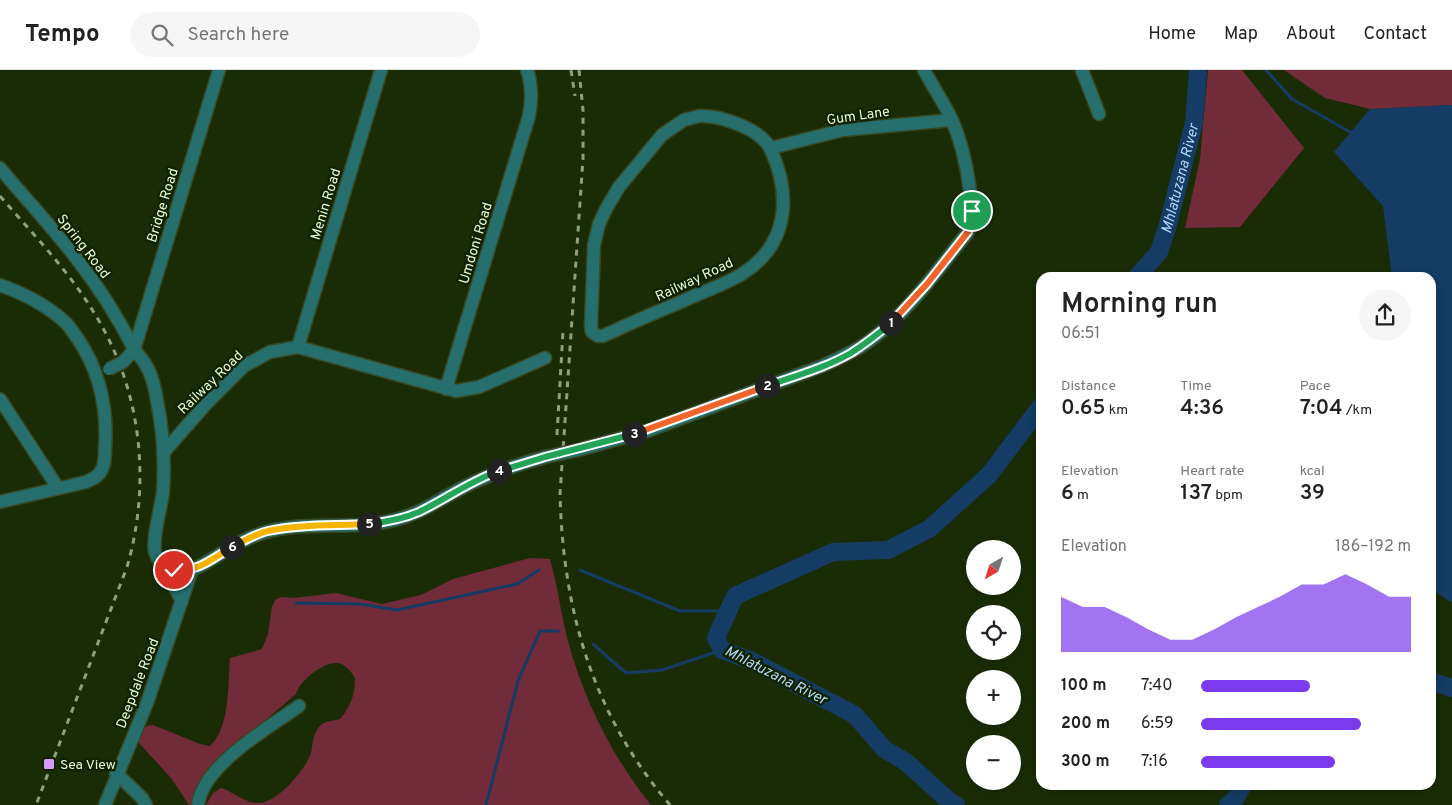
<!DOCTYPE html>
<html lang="en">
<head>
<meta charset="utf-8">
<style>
  :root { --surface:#fff; --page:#f6f6f6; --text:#222; --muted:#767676; --line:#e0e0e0; --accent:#7c3aed }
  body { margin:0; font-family:Overpass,sans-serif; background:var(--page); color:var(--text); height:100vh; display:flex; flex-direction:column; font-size:19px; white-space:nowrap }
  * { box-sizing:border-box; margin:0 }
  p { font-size:16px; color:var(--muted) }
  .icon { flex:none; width:28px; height:28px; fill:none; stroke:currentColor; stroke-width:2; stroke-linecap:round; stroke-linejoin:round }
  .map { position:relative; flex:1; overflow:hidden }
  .sheet { position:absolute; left:1036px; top:202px; width:400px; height:518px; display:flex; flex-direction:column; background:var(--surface); border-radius:15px; box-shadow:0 2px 8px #0003 }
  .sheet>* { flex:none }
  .needle { width:32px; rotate:219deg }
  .controls { position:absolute; left:966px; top:470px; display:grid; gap:10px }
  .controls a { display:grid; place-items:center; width:55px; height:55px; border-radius:50%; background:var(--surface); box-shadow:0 2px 8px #0003; font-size:25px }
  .pin { position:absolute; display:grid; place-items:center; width:42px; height:42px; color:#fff; margin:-21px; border:2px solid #fff; border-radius:50%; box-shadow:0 1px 5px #0007 }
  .km { position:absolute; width:25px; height:25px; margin:-12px; border-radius:50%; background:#222; color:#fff; font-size:14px; line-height:25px; text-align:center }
  .round { display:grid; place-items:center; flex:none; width:52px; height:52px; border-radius:26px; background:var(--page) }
  .summary { display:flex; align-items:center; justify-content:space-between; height:85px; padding:0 25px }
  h1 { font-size:28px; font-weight:600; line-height:38px }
  .figures { display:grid; grid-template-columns:repeat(3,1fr); gap:8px; height:85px; padding:5px 25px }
  .figures div { display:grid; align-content:center }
  .figures b { font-size:21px; font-weight:600 }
  .figures small { font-size:14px; font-weight:400 }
  .figures p { font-size:14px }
  .chart { height:140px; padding:10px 25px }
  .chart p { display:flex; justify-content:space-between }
  .chart svg { width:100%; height:90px; margin-top:5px; fill:var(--accent); opacity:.7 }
  ul { padding:0 25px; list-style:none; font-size:16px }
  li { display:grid; grid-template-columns:80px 60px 1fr; align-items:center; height:38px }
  li i { height:12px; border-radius:6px; background:var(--accent) }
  header { display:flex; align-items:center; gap:30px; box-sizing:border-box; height:70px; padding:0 25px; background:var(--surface); border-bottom:1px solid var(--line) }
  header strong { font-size:24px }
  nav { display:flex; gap:28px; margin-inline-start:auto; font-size:18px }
  .search { width:350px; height:45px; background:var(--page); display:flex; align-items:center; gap:12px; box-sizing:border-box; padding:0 18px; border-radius:28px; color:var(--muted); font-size:19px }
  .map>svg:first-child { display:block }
</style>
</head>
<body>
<header>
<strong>Tempo</strong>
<div class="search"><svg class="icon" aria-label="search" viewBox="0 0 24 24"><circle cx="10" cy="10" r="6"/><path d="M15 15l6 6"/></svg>Search here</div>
<nav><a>Home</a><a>Map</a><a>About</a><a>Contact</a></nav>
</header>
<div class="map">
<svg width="1452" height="735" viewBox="0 0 1452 735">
  <rect width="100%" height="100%" fill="#1a2c06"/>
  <g fill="#722b39">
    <path d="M1208,0H1242L1304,78L1240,157L1185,158L1200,89Z"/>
    <path d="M1284,0H1452V35L1370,39L1325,28Z"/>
    <path d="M530,488L550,489C558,517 561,546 569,575C585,632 613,688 651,735H206L213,723L221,718C234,722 243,732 256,733C275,735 300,705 308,690C314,681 310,669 319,657C323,651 333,651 340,649C351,636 355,625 355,608C352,602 344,593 337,593C323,592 299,611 296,624L254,660L194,735H189L171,708L139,673C137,662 142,656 153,655L200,674L210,676C230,658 228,614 230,588L262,579L268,564L272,537L275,530L281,527L294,528L336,523L382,534L421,525L453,509Z"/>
  </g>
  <path fill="#153c64" d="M1452,35V533L1433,520L1431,513V208L1392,207L1383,136L1334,82L1370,39Z"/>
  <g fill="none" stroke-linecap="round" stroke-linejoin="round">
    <g stroke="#153c64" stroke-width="3">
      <path d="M1266,0L1292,29L1350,62"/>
      <path d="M580,500L680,541H728"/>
      <path d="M296,533L360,534L397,540L517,514L539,500"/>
      <path d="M593,574L626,603L662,600L722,580"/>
      <path d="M486,735L518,611L540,561H558"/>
    </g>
    <g stroke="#153c64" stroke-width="18">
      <path id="s1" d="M1136,208L1159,182L1167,158L1194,53L1198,0"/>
      <path d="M1431,611L1452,618"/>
      <path d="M956,735L950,732L906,692L884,679L855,645L752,591L722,580L716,568L735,526L833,482L888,480L929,459L989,405L1041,336"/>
      <path d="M1228,735L1235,729L1243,715"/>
    </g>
    <g stroke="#364923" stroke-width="15">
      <g id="minor">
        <path d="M1082,0L1099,44"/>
        <path d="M699,46C720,45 762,59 771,80C792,127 788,175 742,204C724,215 702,222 683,231C656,242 629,254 603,266H598L592,262L591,257L594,175L599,154L606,139L619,117L662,65L684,50Z"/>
        <path d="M771,78L843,60L952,50"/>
        <path d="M0,98C25,128 52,157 76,188C98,216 117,246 133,277C136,283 141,287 144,292C152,303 155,318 157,331C163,360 165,393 163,422C161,438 152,468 155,482C159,498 178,502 192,500C217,488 239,469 266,462C309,450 356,461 398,449C421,443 439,430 460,419C487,405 515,395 545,387"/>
        <path d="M0,215C25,224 47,235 66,253C71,258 74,264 78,269C100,302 108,339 105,379C105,386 105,395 101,401C98,407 92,409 86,412L0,432"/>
        <path d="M298,277L381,0"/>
        <path d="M123,292L134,280L219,0"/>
        <path d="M446,319L529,46C532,32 532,14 527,0"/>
        <path d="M0,329L58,418"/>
        <path d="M578,380L647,361L822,296C839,288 857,281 872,269C910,240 938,199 968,162C973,148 971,136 970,121C967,97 962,73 952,50C944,33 933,17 924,0"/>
        <path d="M163,383L206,334L244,296L270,282L298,277L456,321L479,317L545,288"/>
        <path d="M162,494L182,531"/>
        <path d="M116,703L142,728L146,735"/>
        <path d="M105,735L147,633L192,500"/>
        <path d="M198,735C202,696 269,657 299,636"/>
      </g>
    </g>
    <use href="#minor" stroke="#276f6c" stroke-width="12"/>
    <g stroke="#8ea17c" stroke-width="3" stroke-dasharray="6 6" stroke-linecap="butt">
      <path d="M571,0L575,26"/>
      <path d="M579,0L583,40V89L560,424C563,541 593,645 670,735"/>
      <path d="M0,126C32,163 67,199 93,241C141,317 152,411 127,497L36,735"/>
      <path d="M557,365L563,261"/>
    </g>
    <g stroke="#364923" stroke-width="15" stroke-linecap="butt">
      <g id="minor-bridge">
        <path d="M109,299L123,292"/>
        <path d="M545,387L578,380"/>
      </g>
    </g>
    <use href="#minor-bridge" stroke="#276f6c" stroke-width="12"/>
  </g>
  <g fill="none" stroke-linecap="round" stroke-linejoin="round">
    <g stroke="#fff" stroke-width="10">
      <path id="split-1" d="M891,253L927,214L968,162L971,152L972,141"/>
    </g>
    <g stroke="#fff" stroke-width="10">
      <path id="split-2" d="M767,316C795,306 825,298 851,283C865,274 878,264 891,253"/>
    </g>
    <g stroke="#fff" stroke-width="10">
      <path id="split-3" d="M634,364L767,316"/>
    </g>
    <g stroke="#fff" stroke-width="10">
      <path id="split-4" d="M499,401L545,387L634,364"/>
    </g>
    <g stroke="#fff" stroke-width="10">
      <path id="split-5" d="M369,454C386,452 403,449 419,442C446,429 470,411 499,401"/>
    </g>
    <g stroke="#fff" stroke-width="10">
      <path id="split-6" d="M232,477C244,471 255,464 268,461C300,454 336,456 369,454"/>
    </g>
    <g stroke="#fff" stroke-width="10">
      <path id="split-7" d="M174,500C197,503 213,488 232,477"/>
    </g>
    <use href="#split-1" stroke="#f0652b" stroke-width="6"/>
    <use href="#split-2" stroke="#22a559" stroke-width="6"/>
    <use href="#split-3" stroke="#f0652b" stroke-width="6"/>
    <use href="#split-4" stroke="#22a559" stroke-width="6"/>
    <use href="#split-5" stroke="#22a559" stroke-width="6"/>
    <use href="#split-6" stroke="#f5b400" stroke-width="6"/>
    <use href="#split-7" stroke="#f5b400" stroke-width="6"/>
  </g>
  <rect fill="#d59bfb" stroke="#120" stroke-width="2" x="43" y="688" width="12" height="12" rx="2.5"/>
  <g text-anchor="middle" stroke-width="5" stroke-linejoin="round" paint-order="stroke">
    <g font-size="14" fill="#e4f9d4" stroke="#120">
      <text transform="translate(858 45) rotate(-8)" y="5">Gum Lane</text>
      <text transform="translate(325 134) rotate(-73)" y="5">Menin Road</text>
      <text transform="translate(162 135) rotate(-73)" y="5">Bridge Road</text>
      <text transform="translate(475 173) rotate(-73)" y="5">Umdoni Road</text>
      <text transform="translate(84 176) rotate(52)" y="5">Spring Road</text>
      <text transform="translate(694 209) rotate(-25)" y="5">Railway Road</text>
      <text transform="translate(210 312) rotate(-44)" y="5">Railway Road</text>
      <text transform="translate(137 613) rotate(-69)" y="5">Deepdale Road</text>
    </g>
    <g font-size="14" fill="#e4f9d4" stroke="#120" text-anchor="start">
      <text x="60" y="699">Sea View</text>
    </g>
    <g font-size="15" font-style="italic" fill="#b2d5fc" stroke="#120">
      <text dy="5" stroke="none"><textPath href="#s1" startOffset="111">Mhlatuzana River</textPath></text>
      <text transform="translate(776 605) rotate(27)" y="5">Mhlatuzana River</text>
    </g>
  </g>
</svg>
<div class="controls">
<a><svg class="needle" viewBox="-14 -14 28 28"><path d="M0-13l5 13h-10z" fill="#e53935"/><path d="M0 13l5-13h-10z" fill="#767676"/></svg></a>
<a><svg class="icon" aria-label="locate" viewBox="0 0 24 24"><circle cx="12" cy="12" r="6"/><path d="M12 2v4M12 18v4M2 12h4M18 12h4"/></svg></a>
<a>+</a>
<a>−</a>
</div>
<div class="pin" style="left:972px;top:141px;background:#1e9e55"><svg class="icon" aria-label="arrive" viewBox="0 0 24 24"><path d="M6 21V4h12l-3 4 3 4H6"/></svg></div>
<div class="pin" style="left:174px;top:500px;background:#d93025"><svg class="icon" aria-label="check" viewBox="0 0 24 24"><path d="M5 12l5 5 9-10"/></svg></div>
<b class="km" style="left:891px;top:253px">1</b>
<b class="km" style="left:767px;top:316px">2</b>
<b class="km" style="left:634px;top:364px">3</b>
<b class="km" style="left:499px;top:401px">4</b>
<b class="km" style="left:369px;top:454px">5</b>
<b class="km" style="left:232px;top:477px">6</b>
<section class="sheet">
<div class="summary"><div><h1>Morning run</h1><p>06:51</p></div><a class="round"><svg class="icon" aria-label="share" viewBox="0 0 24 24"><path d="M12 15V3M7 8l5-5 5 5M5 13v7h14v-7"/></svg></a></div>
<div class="figures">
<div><p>Distance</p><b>0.65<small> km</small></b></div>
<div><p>Time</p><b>4:36</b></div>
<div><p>Pace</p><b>7:04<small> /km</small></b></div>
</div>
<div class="figures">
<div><p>Elevation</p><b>6<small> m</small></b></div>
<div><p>Heart rate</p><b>137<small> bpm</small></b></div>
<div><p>kcal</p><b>39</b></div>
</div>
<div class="chart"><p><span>Elevation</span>186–192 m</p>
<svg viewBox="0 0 160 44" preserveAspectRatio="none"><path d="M0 44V17L10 22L20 22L30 27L40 33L50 38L60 38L70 33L80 27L90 22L100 17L110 11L120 11L130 6L140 11L150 17L160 17V44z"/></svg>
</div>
<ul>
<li><b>100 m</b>7:40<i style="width:52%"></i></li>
<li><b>200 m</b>6:59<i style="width:76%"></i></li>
<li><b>300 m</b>7:16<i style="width:64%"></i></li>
</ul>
</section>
</div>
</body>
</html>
